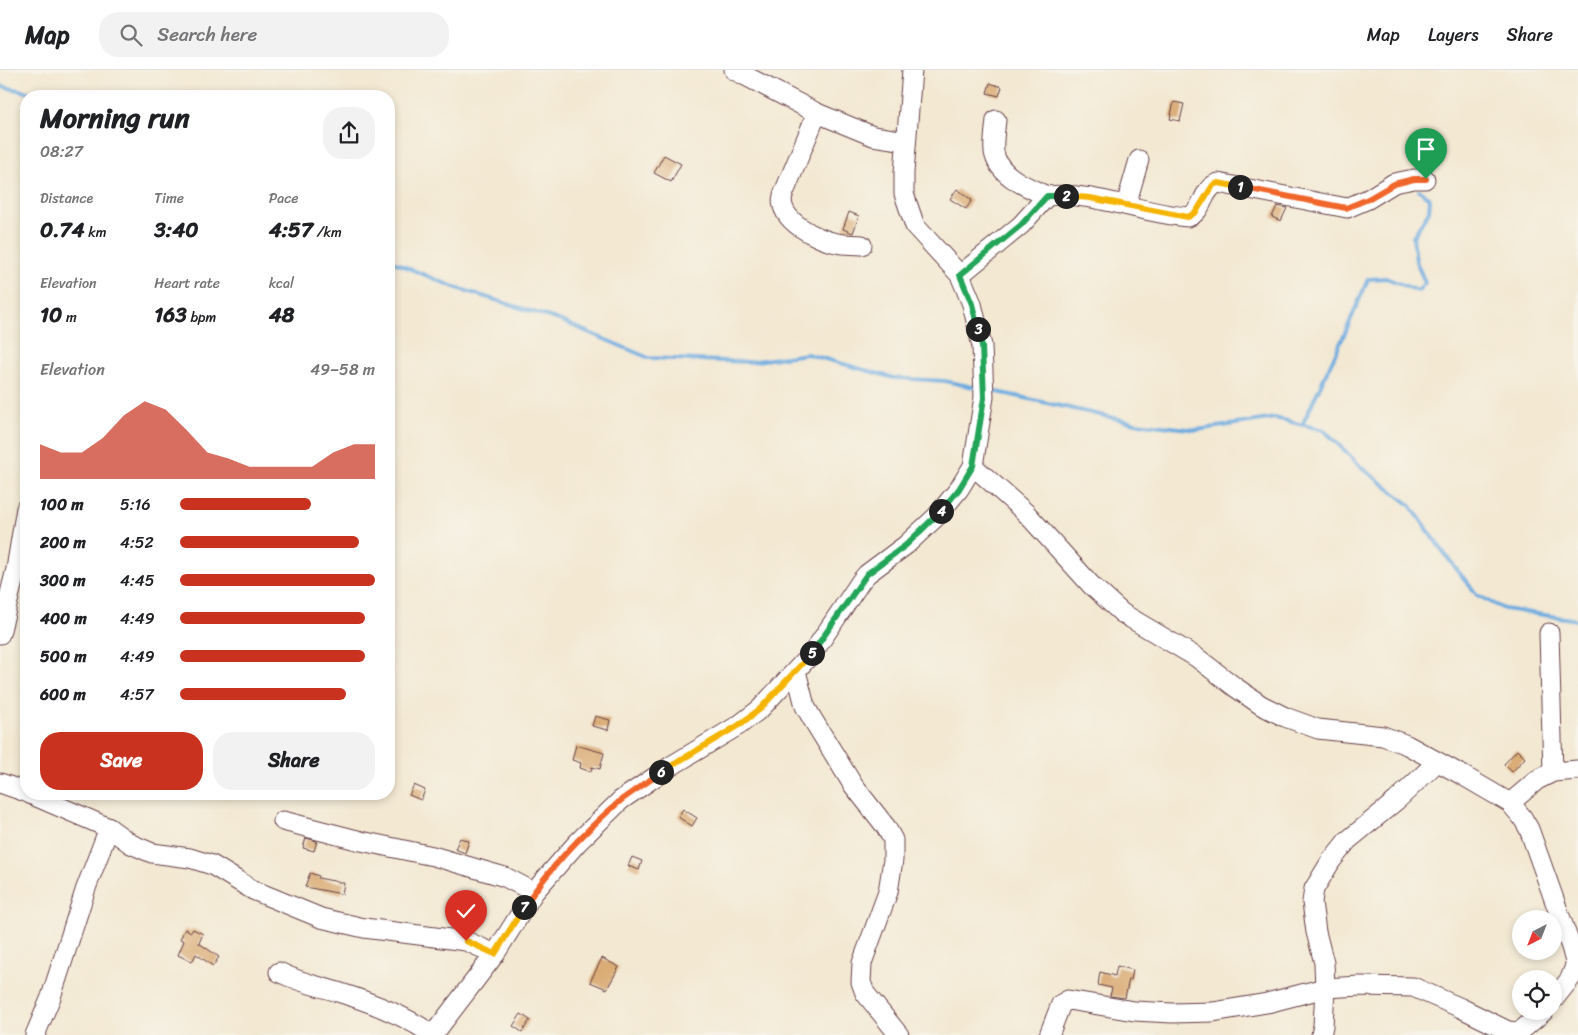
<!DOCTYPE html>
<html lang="en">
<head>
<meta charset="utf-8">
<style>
  :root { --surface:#fff; --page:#f2f2f2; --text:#202124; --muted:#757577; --line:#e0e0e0; --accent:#c8321e }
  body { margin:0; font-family:Sriracha,sans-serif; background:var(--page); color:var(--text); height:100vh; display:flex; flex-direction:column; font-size:19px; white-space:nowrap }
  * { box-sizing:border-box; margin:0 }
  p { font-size:16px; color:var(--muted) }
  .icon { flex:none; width:28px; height:28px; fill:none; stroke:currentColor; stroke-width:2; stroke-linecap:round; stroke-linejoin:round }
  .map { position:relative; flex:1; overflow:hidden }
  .sheet { position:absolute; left:20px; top:20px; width:375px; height:710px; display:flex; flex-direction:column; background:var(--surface); border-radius:20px; box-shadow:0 2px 8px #0003 }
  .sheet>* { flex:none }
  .needle { width:32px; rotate:222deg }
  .controls { position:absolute; left:1512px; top:840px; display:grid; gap:10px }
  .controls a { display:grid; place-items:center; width:50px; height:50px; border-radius:50%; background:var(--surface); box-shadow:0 2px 8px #0003; font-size:25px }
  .pin { position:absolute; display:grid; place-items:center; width:42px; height:42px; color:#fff; margin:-51px -21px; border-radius:50% 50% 50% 0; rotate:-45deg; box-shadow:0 0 5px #0007 }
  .pin .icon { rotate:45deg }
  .km { position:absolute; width:25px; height:25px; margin:-12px; border-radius:50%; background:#222; color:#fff; font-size:14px; line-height:25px; text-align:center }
  .round { display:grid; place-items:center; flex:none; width:52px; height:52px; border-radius:20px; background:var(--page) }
  .headline { display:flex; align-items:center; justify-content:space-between; height:85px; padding:0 20px }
  h1 { font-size:28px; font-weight:700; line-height:38px }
  .metrics { display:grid; grid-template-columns:repeat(3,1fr); gap:8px; height:85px; padding:5px 20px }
  .metrics div { display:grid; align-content:center }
  .metrics b { font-size:21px; font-weight:700 }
  .metrics small { font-size:14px; font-weight:400 }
  .metrics p { font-size:14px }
  .chart { height:140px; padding:10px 20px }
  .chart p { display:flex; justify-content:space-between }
  .chart svg { width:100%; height:90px; margin-top:5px; fill:var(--accent); opacity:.7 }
  .button { display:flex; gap:10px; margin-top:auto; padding:10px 20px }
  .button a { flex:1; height:58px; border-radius:20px; background:var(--accent); color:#fff; font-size:20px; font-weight:700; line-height:58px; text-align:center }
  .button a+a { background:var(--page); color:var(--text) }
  ul { padding:0 20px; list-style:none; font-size:16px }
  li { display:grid; grid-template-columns:80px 60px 1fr; align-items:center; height:38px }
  li i { height:12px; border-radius:6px; background:var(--accent) }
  header { display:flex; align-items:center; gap:30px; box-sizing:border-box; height:70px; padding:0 25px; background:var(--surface); border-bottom:1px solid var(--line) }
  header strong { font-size:24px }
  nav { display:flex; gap:28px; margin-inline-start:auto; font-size:18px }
  .search { width:350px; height:45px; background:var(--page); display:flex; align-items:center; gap:12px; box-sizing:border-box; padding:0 18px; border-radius:20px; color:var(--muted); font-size:19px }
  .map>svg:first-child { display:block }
</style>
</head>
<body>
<header>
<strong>Map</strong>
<div class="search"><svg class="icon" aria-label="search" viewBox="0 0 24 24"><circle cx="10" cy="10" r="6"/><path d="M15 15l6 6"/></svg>Search here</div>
<nav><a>Map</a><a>Layers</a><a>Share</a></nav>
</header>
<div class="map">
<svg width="1578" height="965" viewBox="0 0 1578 965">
  <rect width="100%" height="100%" fill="#f7f3e8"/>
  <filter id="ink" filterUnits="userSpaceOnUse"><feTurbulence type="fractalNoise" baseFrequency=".02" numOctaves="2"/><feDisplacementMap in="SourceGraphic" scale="10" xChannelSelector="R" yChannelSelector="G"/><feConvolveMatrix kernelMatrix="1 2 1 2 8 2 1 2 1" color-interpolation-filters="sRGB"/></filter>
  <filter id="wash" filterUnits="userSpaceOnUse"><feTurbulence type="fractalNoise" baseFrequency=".0096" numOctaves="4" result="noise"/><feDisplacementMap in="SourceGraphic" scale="20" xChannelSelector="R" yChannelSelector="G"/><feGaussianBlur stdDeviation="1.12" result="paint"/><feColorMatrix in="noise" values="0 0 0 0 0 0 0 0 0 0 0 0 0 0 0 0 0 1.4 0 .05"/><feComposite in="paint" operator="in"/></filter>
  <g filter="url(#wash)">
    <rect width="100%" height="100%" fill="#f3e8d2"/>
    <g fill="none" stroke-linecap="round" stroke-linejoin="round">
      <g stroke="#6eace0" stroke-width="4">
        <path d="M0,16L45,26"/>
        <path d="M389,190L454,217L559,250L649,288L749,292L807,284L894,308L945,311L978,318"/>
        <path d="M989,320L1136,353L1197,360L1275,348L1324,360L1361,397L1410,435L1447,487L1477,525L1504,539L1578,550"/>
        <path d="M1302,355L1346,261L1368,209L1386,208L1418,221L1425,213L1416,191L1413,167L1429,141L1430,129L1419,120"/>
      </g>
    </g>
    <g id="blocks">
      <g fill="#daac76">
        <path d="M990,13L1002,17L999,26L987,23Z"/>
        <path d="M1174,32L1184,34L1180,51L1170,49Z"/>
        <path d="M664,85L681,94L671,112L654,103Z"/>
        <path d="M957,119L972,130L966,139L950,129Z"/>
        <path d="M1277,136L1287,138L1281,151L1272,147Z"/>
        <path d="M849,142L859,146L853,163L843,159Z"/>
        <path d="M595,646L610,650L608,660L592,656Z"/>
        <path d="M576,675L604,683L600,699L592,697L591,702L580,698L581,693L572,690Z"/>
        <path d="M1517,680L1525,688L1512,702L1504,694Z"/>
        <path d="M414,715L425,720L421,730L409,725Z"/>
        <path d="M683,739L697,748L692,756L678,747Z"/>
        <path d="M306,768L317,771L314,781L303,778Z"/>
        <path d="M460,768L469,771L465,783L455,779Z"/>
        <path d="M632,787L642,791L639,800L628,796Z"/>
        <path d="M310,803L319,806L318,808L344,813L342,824L305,817Z"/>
        <path d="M185,859L191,862L193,859L203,864L199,873L219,887L213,896L196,884L192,892L178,885L184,871L180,869Z"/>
        <path d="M602,888L619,897L607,919L590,912Z"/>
        <path d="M1117,896L1133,900L1131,910L1129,909L1125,928L1110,926L1112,918L1098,915L1100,902L1115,906Z"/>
        <path d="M521,944L530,950L522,962L513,956Z"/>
      </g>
    </g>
  </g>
  <g filter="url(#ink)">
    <use href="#blocks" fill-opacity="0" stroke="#633d44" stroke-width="1"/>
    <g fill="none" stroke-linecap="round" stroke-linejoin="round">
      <g stroke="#633d44" stroke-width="21">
        <g id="minor">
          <path d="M734,0L817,43L873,66L906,71"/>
          <path d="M817,43L783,125C776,150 818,170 837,173C845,175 854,174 862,175"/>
          <path d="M996,50C995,60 993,72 994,82C998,106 1027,117 1047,126"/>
          <path d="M1126,135L1139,90"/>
          <path d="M960,205L1021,155L1047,126C1095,121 1141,144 1188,147C1204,142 1202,118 1218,113L1347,138L1368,129L1394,113L1414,109H1425"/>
          <path d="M973,396L1026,443L1092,516L1122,543L1196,587L1235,617L1261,635L1285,647L1318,659L1383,666L1407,675L1462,705L1510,733L1522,747L1529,759L1571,877L1578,903"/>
          <path d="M1549,563L1553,702"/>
          <path d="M0,564L16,499L26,438"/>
          <path d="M796,601L805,636L813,650L853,715L886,757L893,770V790L888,822L862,893L861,912L865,923L899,965"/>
          <path d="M0,713L26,722"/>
          <path d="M30,724L109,758L131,774L152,783L190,788L212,795L253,820L321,848L364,858L466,871L495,884"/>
          <path d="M1510,733L1537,710L1553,702L1578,700"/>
          <path d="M283,751L361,771L433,786L505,807L534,822"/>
          <path d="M279,902C300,913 319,916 341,923C373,933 406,946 433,965"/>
          <path d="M1554,929L1570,909L1575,896"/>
          <path d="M35,965L51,927L86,818L109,758"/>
          <path d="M433,965L495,884L534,822L577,773L621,730L671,696L739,655L760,639L814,581L861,511L867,504L906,475L936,447L959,419L973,396L984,327L982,276L972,234L960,205L915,156L904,124V103L912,0"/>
          <path d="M1049,965L1061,934L1068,930L1134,941L1172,943L1213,942L1267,933L1325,918L1360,916L1413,917L1461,938L1508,961L1519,962"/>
          <path d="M1321,965L1323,956L1325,918L1324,893L1316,862L1312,832L1314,819L1331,791L1347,771L1397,730L1437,692"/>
          <path d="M1516,965L1544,941"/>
        </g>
      </g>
      <use href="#minor" stroke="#fff" stroke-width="19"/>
    </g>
  </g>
  <g fill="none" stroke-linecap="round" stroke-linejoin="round" filter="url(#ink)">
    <g stroke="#fff" stroke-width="10">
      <path id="split-1" d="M1240,117L1346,138L1368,129L1394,114L1414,109H1426"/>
    </g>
    <g stroke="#fff" stroke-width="10">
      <path id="split-2" d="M1066,126L1090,128L1188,147L1196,142L1213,115L1218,113L1240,117"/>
    </g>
    <g stroke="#fff" stroke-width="10">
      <path id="split-3" d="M978,259L972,234L960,205L1021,155L1047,126H1066"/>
    </g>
    <g stroke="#fff" stroke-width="10">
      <path id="split-4" d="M941,441L959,419L973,396L984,328L982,276L978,259"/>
    </g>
    <g stroke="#fff" stroke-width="10">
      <path id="split-5" d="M812,583L867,504L906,475L941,441"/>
    </g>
    <g stroke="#fff" stroke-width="10">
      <path id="split-6" d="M661,702L739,655L760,639L812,583"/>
    </g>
    <g stroke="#fff" stroke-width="10">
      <path id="split-7" d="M524,837C549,798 584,762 620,731C633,721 648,712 661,702"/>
    </g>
    <g stroke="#fff" stroke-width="10">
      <path id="split-8" d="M466,871L495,884L524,837"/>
    </g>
    <use href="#split-1" stroke="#f0652b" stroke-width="6"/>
    <use href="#split-2" stroke="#f5b400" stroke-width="6"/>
    <use href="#split-3" stroke="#22a559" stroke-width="6"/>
    <use href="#split-4" stroke="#22a559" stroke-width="6"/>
    <use href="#split-5" stroke="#22a559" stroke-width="6"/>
    <use href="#split-6" stroke="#f5b400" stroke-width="6"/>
    <use href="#split-7" stroke="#f0652b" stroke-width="6"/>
    <use href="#split-8" stroke="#f5b400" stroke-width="6"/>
  </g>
</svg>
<div class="controls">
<a><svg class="needle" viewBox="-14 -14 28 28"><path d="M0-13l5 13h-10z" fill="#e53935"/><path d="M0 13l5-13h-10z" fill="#757577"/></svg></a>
<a><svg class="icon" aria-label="locate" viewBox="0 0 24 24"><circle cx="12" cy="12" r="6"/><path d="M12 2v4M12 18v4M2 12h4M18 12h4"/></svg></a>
</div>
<div class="pin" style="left:1426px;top:109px;background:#1e9e55"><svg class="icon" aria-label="arrive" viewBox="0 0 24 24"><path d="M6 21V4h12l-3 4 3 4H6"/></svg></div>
<div class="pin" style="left:466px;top:871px;background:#d93025"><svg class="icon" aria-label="check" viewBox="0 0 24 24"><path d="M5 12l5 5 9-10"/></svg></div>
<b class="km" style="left:1240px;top:117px">1</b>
<b class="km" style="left:1066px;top:126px">2</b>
<b class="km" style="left:978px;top:259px">3</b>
<b class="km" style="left:941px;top:441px">4</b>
<b class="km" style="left:812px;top:583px">5</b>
<b class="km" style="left:661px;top:702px">6</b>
<b class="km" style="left:524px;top:837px">7</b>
<section class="sheet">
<div class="headline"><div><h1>Morning run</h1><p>08:27</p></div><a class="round"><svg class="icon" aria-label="share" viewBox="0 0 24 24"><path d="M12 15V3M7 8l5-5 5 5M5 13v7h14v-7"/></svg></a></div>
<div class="metrics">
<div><p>Distance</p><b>0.74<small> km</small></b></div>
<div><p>Time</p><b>3:40</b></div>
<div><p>Pace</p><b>4:57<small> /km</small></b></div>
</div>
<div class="metrics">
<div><p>Elevation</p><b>10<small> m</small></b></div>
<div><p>Heart rate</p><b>163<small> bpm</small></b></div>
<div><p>kcal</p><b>48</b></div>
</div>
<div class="chart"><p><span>Elevation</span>49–58 m</p>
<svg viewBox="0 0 160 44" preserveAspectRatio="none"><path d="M0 44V27L10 31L20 31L30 24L40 13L50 6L60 10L70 20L80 31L90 34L100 38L110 38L120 38L130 38L140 31L150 27L160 27V44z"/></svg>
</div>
<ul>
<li><b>100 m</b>5:16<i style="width:67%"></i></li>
<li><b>200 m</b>4:52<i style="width:92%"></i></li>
<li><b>300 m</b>4:45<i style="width:100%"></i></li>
<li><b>400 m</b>4:49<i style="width:95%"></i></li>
<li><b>500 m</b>4:49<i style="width:95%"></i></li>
<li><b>600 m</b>4:57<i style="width:85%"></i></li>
</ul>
<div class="button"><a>Save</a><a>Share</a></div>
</section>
</div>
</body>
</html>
